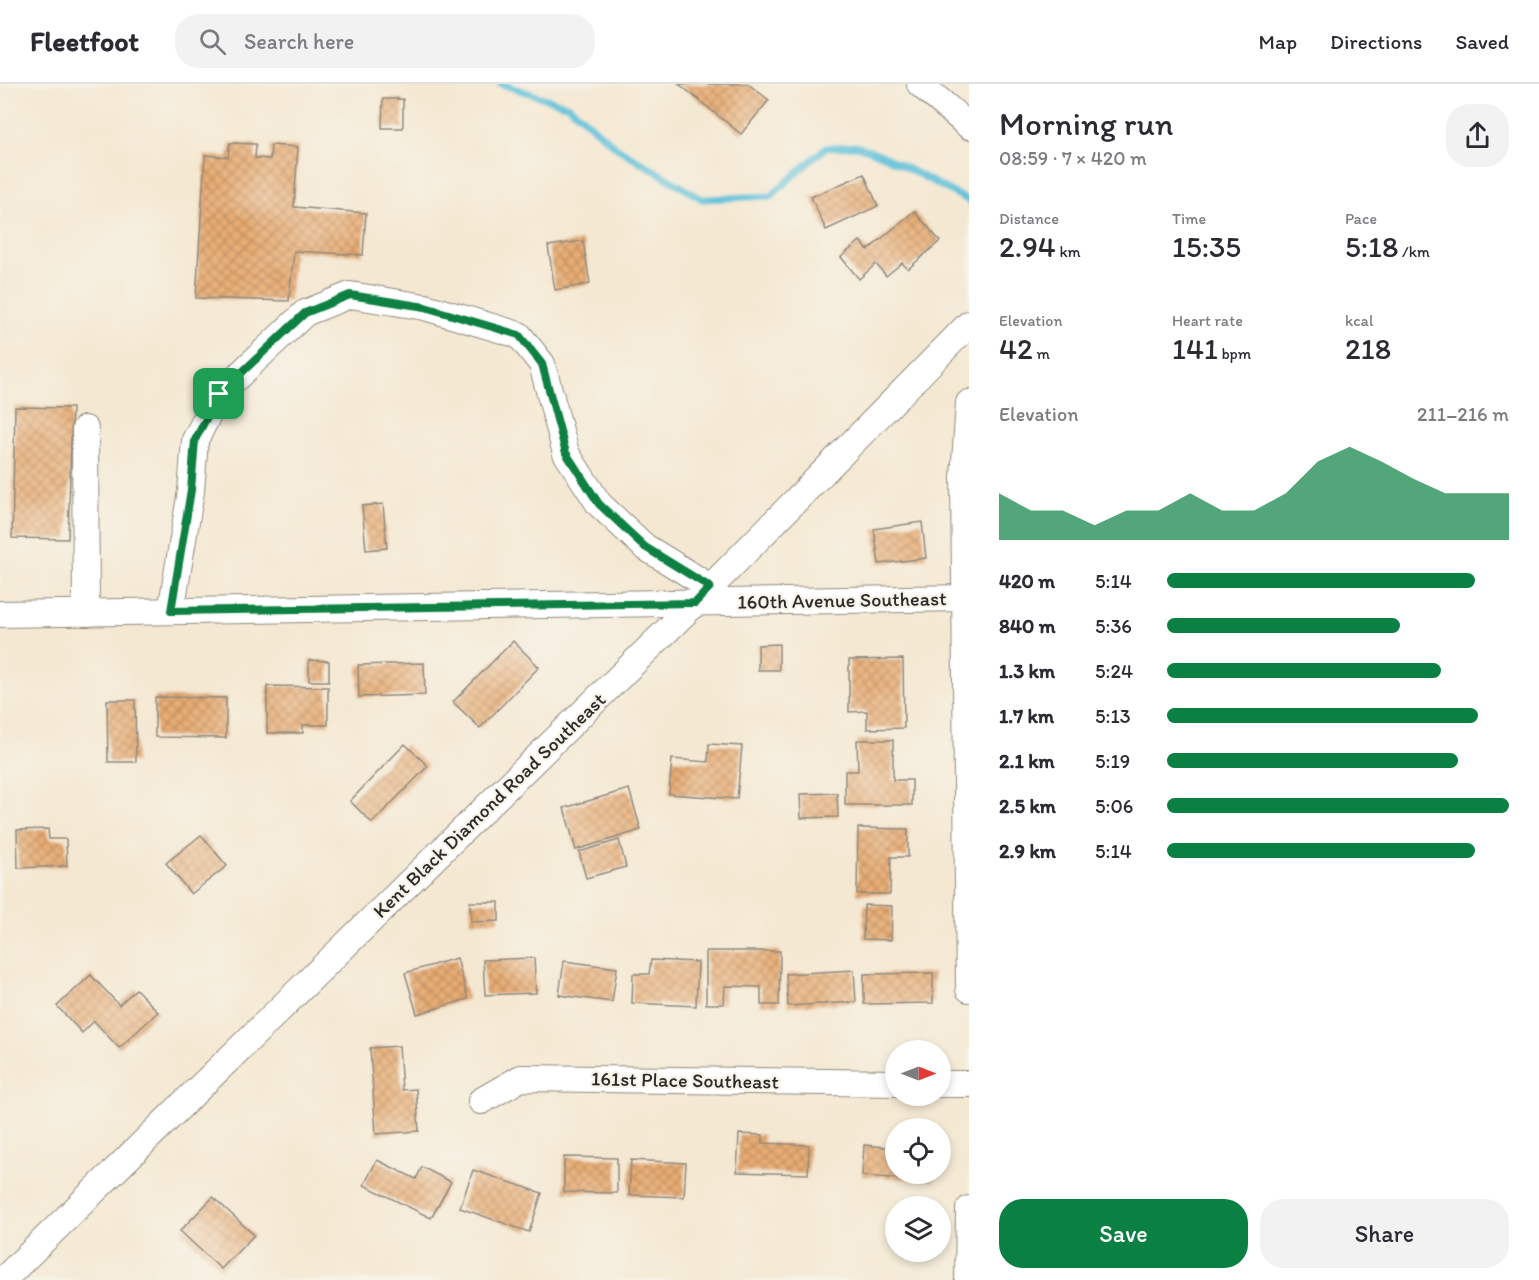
<!DOCTYPE html>
<html lang="en">
<head>
<meta charset="utf-8">
<style>
  :root { --surface:#fff; --page:#f2f2f3; --text:#2b2b33; --muted:#7c7c81; --line:#e1e1e2; --accent:#0b8043 }
  body { margin:0; font-family:Itim,sans-serif; background:var(--page); color:var(--text); height:100vh; display:flex; flex-direction:column; font-size:22px; white-space:nowrap }
  * { box-sizing:border-box; margin:0 }
  p { font-size:20px; color:var(--muted) }
  .icon { flex:none; width:33px; height:33px; fill:none; stroke:currentColor; stroke-width:2; stroke-linecap:round; stroke-linejoin:round }
  .map { position:relative; flex:1; overflow:hidden }
  .side { display:flex; flex-direction:column; background:var(--surface); width:570px }
  .side>* { flex:none }
  .needle { width:39px; rotate:90deg }
  .buttons { position:absolute; left:885px; top:956px; display:grid; gap:12px }
  .buttons a { display:grid; place-items:center; width:66px; height:66px; border-radius:50%; background:var(--surface); box-shadow:0 3px 9px #0003; font-size:30px }
  .pin { position:absolute; display:grid; place-items:center; width:51px; height:51px; color:#fff; margin:-26px; border-radius:12px; box-shadow:0 3px 9px #0006 }
  .round { display:grid; place-items:center; flex:none; width:63px; height:63px; border-radius:24px; background:var(--page) }
  .head { display:flex; align-items:center; justify-content:space-between; height:102px; padding:0 30px }
  h1 { font-size:33px; font-weight:600; line-height:45px }
  .metrics { display:grid; grid-template-columns:repeat(3,1fr); gap:9px; height:102px; padding:6px 30px }
  .metrics div { display:grid; align-content:center }
  .metrics b { font-size:30px; font-weight:600 }
  .metrics small { font-size:16px; font-weight:400 }
  .metrics p { font-size:16px }
  .chart { height:168px; padding:12px 30px }
  .chart p { display:flex; justify-content:space-between }
  .chart svg { width:100%; height:108px; margin-top:6px; fill:var(--accent); opacity:.7 }
  .primary-button { display:flex; gap:12px; margin-top:auto; padding:12px 30px }
  .primary-button a { flex:1; height:69px; border-radius:24px; background:var(--accent); color:#fff; font-size:24px; font-weight:600; line-height:69px; text-align:center }
  .primary-button a+a { background:var(--page); color:var(--text) }
  ul { padding:0 30px; list-style:none; font-size:20px }
  li { display:grid; grid-template-columns:96px 72px 1fr; align-items:center; height:45px }
  li i { height:15px; border-radius:8px; background:var(--accent) }
  header { display:flex; align-items:center; gap:36px; box-sizing:border-box; height:84px; padding:0 30px; background:var(--surface); border-bottom:2px solid var(--line) }
  header strong { font-size:28px }
  nav { display:flex; gap:33px; margin-inline-start:auto; font-size:21px }
  .search { width:420px; height:54px; background:var(--page); display:flex; align-items:center; gap:15px; box-sizing:border-box; padding:0 21px; border-radius:24px; color:var(--muted); font-size:22px }
  main { display:flex; flex:1; min-height:0 }
  .map>svg:first-child { display:block }
</style>
</head>
<body>
<header>
<strong>Fleetfoot</strong>
<div class="search"><svg class="icon" aria-label="search" viewBox="0 0 24 24"><circle cx="10" cy="10" r="6"/><path d="M15 15l6 6"/></svg>Search here</div>
<nav><a>Map</a><a>Directions</a><a>Saved</a></nav>
</header>
<main>
<div class="map">
<svg width="969" height="1196" viewBox="0 0 969 1196">
  <defs>
    <pattern id="building-cross-hatch" width="8" height="8" patternUnits="userSpaceOnUse" patternTransform="scale(1.5)"><rect width="8" height="8" fill="#e9ad75"/><path d="M0 0l8 8M0 8l8-8" fill="none" stroke="#bd8d60"/></pattern>
  </defs>
  <rect width="100%" height="100%" fill="#f7f3e8"/>
  <filter id="ink" filterUnits="userSpaceOnUse"><feTurbulence type="fractalNoise" baseFrequency=".0167" numOctaves="2"/><feDisplacementMap in="SourceGraphic" scale="12" xChannelSelector="R" yChannelSelector="G"/><feConvolveMatrix kernelMatrix="1 2 1 2 8 2 1 2 1" color-interpolation-filters="sRGB"/></filter>
  <filter id="wash" filterUnits="userSpaceOnUse"><feTurbulence type="fractalNoise" baseFrequency=".008" numOctaves="4" result="noise"/><feDisplacementMap in="SourceGraphic" scale="24" xChannelSelector="R" yChannelSelector="G"/><feGaussianBlur stdDeviation="1.35" result="paint"/><feColorMatrix in="noise" values="0 0 0 0 0 0 0 0 0 0 0 0 0 0 0 0 0 1.4 0 .05"/><feComposite in="paint" operator="in"/></filter>
  <g filter="url(#wash)">
    <rect width="100%" height="100%" fill="#f4e8d2"/>
    <g fill="none" stroke-linecap="round" stroke-linejoin="round">
      <path stroke="#5bc0d9" stroke-width="7" d="M501,0L569,22L617,64L702,115L771,112L825,64L856,62L880,70L969,117"/>
    </g>
    <g id="blocks">
      <g fill="url(#building-cross-hatch)">
        <path d="M679,0H748L769,16L741,50Z"/>
        <path d="M383,15H403V44H382Z"/>
        <path d="M230,59L256,60L255,74L270,75L271,61L298,63L294,123L366,129L363,171L294,167L289,217L196,214L205,71L228,73Z"/>
        <path d="M864,90L878,122L826,146L811,113Z"/>
        <path d="M914,127L940,157L908,185L902,179L886,192L876,180L859,195L841,173L860,157L868,166Z"/>
        <path d="M583,157L590,200L555,206L548,162Z"/>
        <path d="M15,323L72,324L68,455L12,454Z"/>
        <path d="M383,420L387,464L366,466L362,422Z"/>
        <path d="M922,438L926,474L879,480L874,445Z"/>
        <path d="M513,557L539,583L480,644L453,618Z"/>
        <path d="M779,560V586H758V561Z"/>
        <path d="M903,575L904,644L867,645V627L849,628V576Z"/>
        <path d="M309,576L329,577V597H309Z"/>
        <path d="M424,579L425,611L359,613L358,581Z"/>
        <path d="M267,602L328,603V641H303V649H267Z"/>
        <path d="M155,613L226,614V654L155,653Z"/>
        <path d="M107,616H135L136,678H108Z"/>
        <path d="M857,656H893V696H912V721H845V687H858Z"/>
        <path d="M405,660L428,682L372,739L350,717Z"/>
        <path d="M709,660L742,662L737,715L669,710L672,675L708,678Z"/>
        <path d="M629,705L641,746L576,766L564,724Z"/>
        <path d="M837,709L838,733L801,734L800,710Z"/>
        <path d="M858,744L908,745V773H891L890,810H857Z"/>
        <path d="M48,745L49,755H66L67,782L18,784L17,746Z"/>
        <path d="M201,751L227,782L191,810L166,779Z"/>
        <path d="M619,756L626,783L586,794L579,768Z"/>
        <path d="M470,818H499V837L471,838Z"/>
        <path d="M864,821L892,822L891,856L863,855Z"/>
        <path d="M706,867H780L779,921H761V903L725,902L724,920H706Z"/>
        <path d="M457,874L468,915L417,930L405,889Z"/>
        <path d="M534,874L536,909L485,911L483,876Z"/>
        <path d="M651,876L698,878L696,922L632,919L633,890H649Z"/>
        <path d="M564,877L617,884L612,918L559,911Z"/>
        <path d="M854,886L856,918L788,922L786,890Z"/>
        <path d="M933,889V919L864,920V890Z"/>
        <path d="M91,891L119,921L136,905L158,928L119,964L94,937L82,949L57,922Z"/>
        <path d="M399,962L402,1006L416,1005L419,1047L376,1050L370,964Z"/>
        <path d="M739,1050L763,1051V1059L809,1061L808,1090L737,1088Z"/>
        <path d="M864,1061L896,1064V1089H934L933,1097L862,1092Z"/>
        <path d="M564,1073L617,1074V1109L564,1108Z"/>
        <path d="M377,1076L416,1095L422,1083L451,1098L431,1134L364,1101Z"/>
        <path d="M631,1076L686,1079L684,1113L629,1111Z"/>
        <path d="M473,1086L542,1109L529,1148L460,1124Z"/>
        <path d="M213,1113L254,1151L221,1185L180,1147Z"/>
      </g>
    </g>
  </g>
  <g filter="url(#ink)">
    <use href="#blocks" fill-opacity="0" stroke="#908a7e" stroke-width="1.5"/>
    <g fill="none" stroke-linecap="round" stroke-linejoin="round">
      <g stroke="#908a7e" stroke-width="28">
        <g id="minor">
          <path d="M920,0L969,42"/>
          <path d="M969,319L964,393L969,905"/>
          <path d="M85,345L86,529"/>
          <path d="M171,527L191,407L195,356L219,310L305,229L350,211L425,223L519,251L542,280L566,369L599,420L645,463L710,503"/>
          <path d="M0,530L965,514"/>
          <path d="M940,1000H969"/>
          <path d="M481,1017L521,994L896,999"/>
          <path d="M3,1196L695,519L969,240"/>
          <path d="M968,1196L969,1125"/>
        </g>
      </g>
      <use href="#minor" stroke="#fff" stroke-width="26"/>
    </g>
  </g>
  <g fill="none" stroke-linecap="round" stroke-linejoin="round" filter="url(#ink)">
    <g stroke="#fff" stroke-width="12">
      <path id="route" d="M350,211L425,223L519,251L542,280L566,369L599,420L645,463L710,503L695,519L171,527L191,406L195,356L219,310L305,229Z"/>
    </g>
    <use href="#route" stroke="#0b8043" stroke-width="8"/>
  </g>
  <g text-anchor="middle" stroke-width="4.5" stroke-linejoin="round" paint-order="stroke">
    <g font-size="20" fill="#2b2b2b" stroke="#f7f3e8">
      <text transform="translate(842 516) rotate(-1)" y="7">160th Avenue Southeast</text>
      <text transform="translate(489 721) rotate(-44)" y="7">Kent Black Diamond Road Southeast</text>
      <text transform="translate(685 996) rotate(1)" y="7">161st Place Southeast</text>
    </g>
  </g>
</svg>
<div class="buttons">
<a><svg class="needle" viewBox="-14 -14 28 28"><path d="M0-13l5 13h-10z" fill="#e53935"/><path d="M0 13l5-13h-10z" fill="#7c7c81"/></svg></a>
<a><svg class="icon" aria-label="locate" viewBox="0 0 24 24"><circle cx="12" cy="12" r="6"/><path d="M12 2v4M12 18v4M2 12h4M18 12h4"/></svg></a>
<a><svg class="icon" aria-label="layers" viewBox="0 0 24 24"><path d="M12 4l9 5-9 5-9-5zM3 14l9 5 9-5"/></svg></a>
</div>
<div class="pin" style="left:219px;top:310px;background:#1e9e55"><svg class="icon" aria-label="arrive" viewBox="0 0 24 24"><path d="M6 21V4h12l-3 4 3 4H6"/></svg></div>
</div>
<section class="side">
<div class="head"><div><h1>Morning run</h1><p>08:59 · 7 × 420 m</p></div><a class="round"><svg class="icon" aria-label="share" viewBox="0 0 24 24"><path d="M12 15V3M7 8l5-5 5 5M5 13v7h14v-7"/></svg></a></div>
<div class="metrics">
<div><p>Distance</p><b>2.94<small> km</small></b></div>
<div><p>Time</p><b>15:35</b></div>
<div><p>Pace</p><b>5:18<small> /km</small></b></div>
</div>
<div class="metrics">
<div><p>Elevation</p><b>42<small> m</small></b></div>
<div><p>Heart rate</p><b>141<small> bpm</small></b></div>
<div><p>kcal</p><b>218</b></div>
</div>
<div class="chart"><p><span>Elevation</span>211–216 m</p>
<svg viewBox="0 0 160 44" preserveAspectRatio="none"><path d="M0 44V25L10 32L20 32L30 38L40 32L50 32L60 25L70 32L80 32L90 25L100 12L110 6L120 12L130 19L140 25L150 25L160 25V44z"/></svg>
</div>
<ul>
<li><b>420 m</b>5:14<i style="width:90%"></i></li>
<li><b>840 m</b>5:36<i style="width:68%"></i></li>
<li><b>1.3 km</b>5:24<i style="width:80%"></i></li>
<li><b>1.7 km</b>5:13<i style="width:91%"></i></li>
<li><b>2.1 km</b>5:19<i style="width:85%"></i></li>
<li><b>2.5 km</b>5:06<i style="width:100%"></i></li>
<li><b>2.9 km</b>5:14<i style="width:90%"></i></li>
</ul>
<div class="primary-button"><a>Save</a><a>Share</a></div>
</section>
</main>
</body>
</html>
